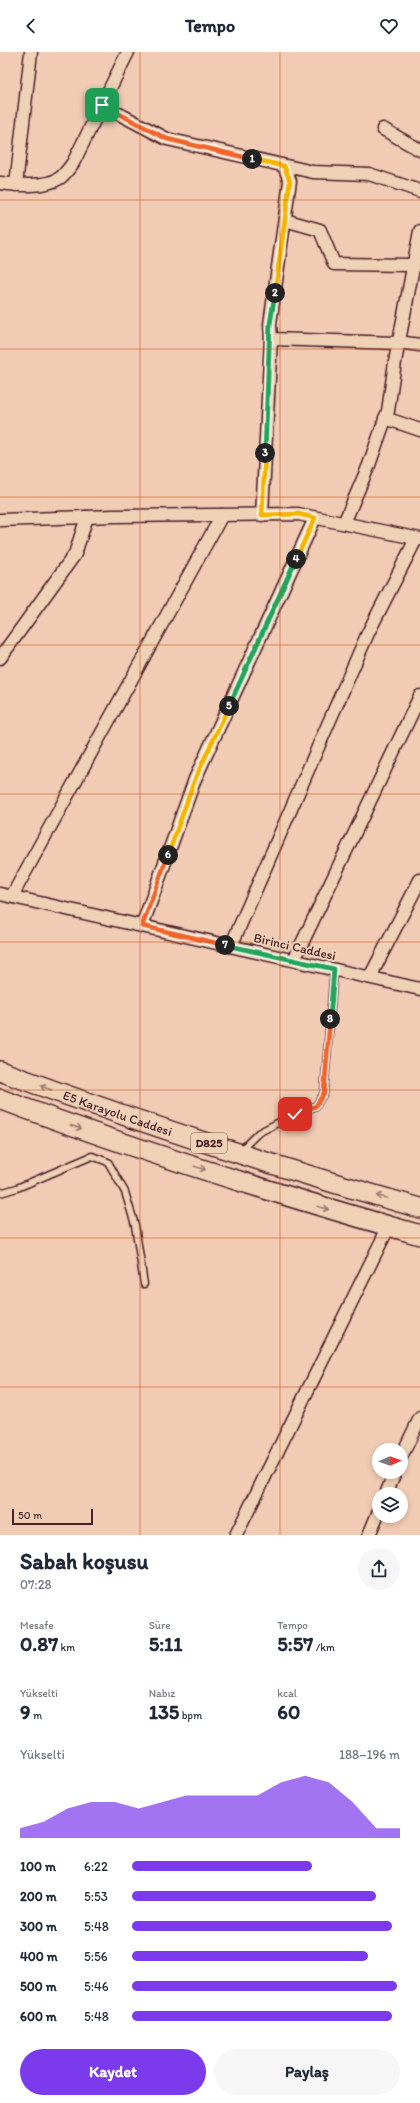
<!DOCTYPE html>
<html lang="tr">
<head>
<meta charset="utf-8">
<style>
  :root { --surface:#fff; --page:#f6f6f7; --text:#1f2937; --muted:#747a83; --accent:#7c3aed }
  body { margin:0; font-family:Itim,sans-serif; background:var(--page); color:var(--text); height:100vh; display:flex; flex-direction:column; font-size:15px; white-space:nowrap }
  * { box-sizing:border-box; margin:0 }
  p { font-size:13px; color:var(--muted) }
  .icon { flex:none; width:22px; height:22px; fill:none; stroke:currentColor; stroke-width:2; stroke-linecap:round; stroke-linejoin:round }
  .map { position:relative; height:1483px; overflow:hidden }
  .panel { display:flex; flex-direction:column; background:var(--surface); flex:1 }
  .panel>* { flex:none }
  .needle { width:26px; rotate:88deg }
  .buttons { position:absolute; left:372px; top:1391px; display:grid; gap:8px }
  .buttons a { display:grid; place-items:center; width:36px; height:36px; border-radius:50%; background:var(--surface); box-shadow:0 2px 6px #0003; font-size:20px }
  .scale { position:absolute; left:12px; bottom:10px; width:81px; box-sizing:border-box; padding-left:4px; border:2px solid #4a1f2b; border-top:0; font-size:11px; line-height:14px; white-space:nowrap; color:#4a1f2b; -webkit-text-stroke:3px #efd2b6; paint-order:stroke }
  .pin { position:absolute; display:grid; place-items:center; width:34px; height:34px; color:#fff; margin:-17px; border-radius:8px; box-shadow:0 2px 6px #0006 }
  .km { position:absolute; width:20px; height:20px; margin:-10px; border-radius:50%; background:#222; color:#fff; font-size:11px; line-height:20px; text-align:center }
  .round { display:grid; place-items:center; flex:none; width:42px; height:42px; border-radius:21px; background:var(--page) }
  .summary { display:flex; align-items:center; justify-content:space-between; height:68px; padding:0 20px }
  h1 { font-size:22px; font-weight:800; line-height:30px }
  .metrics { display:grid; grid-template-columns:repeat(3,1fr); gap:6px; height:68px; padding:4px 20px }
  .metrics div { display:grid; align-content:center }
  .metrics b { font-size:20px; font-weight:800 }
  .metrics small { font-size:11px; font-weight:400 }
  .metrics p { font-size:11px }
  .chart { height:112px; padding:8px 20px }
  .chart p { display:flex; justify-content:space-between }
  .chart svg { width:100%; height:72px; margin-top:4px; fill:var(--accent); opacity:.7 }
  .cta { display:flex; gap:8px; margin-top:auto; padding:8px 20px }
  .cta a { flex:1; height:46px; border-radius:24px; background:var(--accent); color:#fff; font-size:16px; font-weight:800; line-height:46px; text-align:center }
  .cta a+a { background:var(--page); color:var(--text) }
  ul { padding:0 20px; list-style:none; font-size:13px }
  li { display:grid; grid-template-columns:64px 48px 1fr; align-items:center; height:30px }
  li i { height:10px; border-radius:5px; background:var(--accent) }
  header { display:flex; justify-content:space-between; align-items:center; height:52px; padding:0 20px; background:var(--surface); font-size:18px; font-weight:800 }
  .map>svg:first-child { display:block }
</style>
</head>
<body>
<header><svg class="icon" aria-label="back" viewBox="0 0 24 24"><path d="M15 5l-7 7 7 7"/></svg>Tempo<svg class="icon" aria-label="heart" viewBox="0 0 24 24"><path d="M12 20l-8-8c-3-5 5-10 8-4 3-6 11-1 8 4z"/></svg></header>
<div class="map">
<svg width="420" height="1483" viewBox="0 0 420 1483">
  <rect width="100%" height="100%" fill="#f1cbb4"/>
  <filter id="ink" filterUnits="userSpaceOnUse"><feTurbulence type="fractalNoise" baseFrequency=".025" numOctaves="2"/><feDisplacementMap in="SourceGraphic" scale="8" xChannelSelector="R" yChannelSelector="G"/><feConvolveMatrix kernelMatrix="1 2 1 2 8 2 1 2 1" color-interpolation-filters="sRGB"/></filter>
  <g filter="url(#ink)">
    <g fill="none" stroke-linecap="round" stroke-linejoin="round">
      <g stroke="#4a1f2b" stroke-width="9">
        <g id="service">
          <path d="M241,1098L258,1081L295,1062L316,1054L324,1041L334,917"/>
          <path d="M0,1141L17,1136L92,1104L108,1110L125,1140L135,1173L144,1232"/>
        </g>
      </g>
      <g stroke="#4a1f2b" stroke-width="15">
        <g id="minor">
          <path d="M102,53L167,87L313,120L369,122L420,139"/>
          <path d="M383,77L420,98"/>
          <path d="M284,114L290,129L270,272L271,287L398,291"/>
          <path d="M0,131C17,133 44,136 60,126C65,122 69,116 73,111L128,0"/>
          <path d="M16,133L31,0"/>
          <path d="M285,168L320,178L334,212L413,213"/>
          <path d="M398,290L420,293"/>
          <path d="M385,366L420,378"/>
          <path d="M262,463L271,287"/>
          <path d="M0,468L114,464L298,462L420,487"/>
          <path d="M344,471L369,413L388,359L395,310L420,179"/>
          <path d="M0,606L75,502L87,465"/>
          <path d="M0,842L420,937"/>
          <path d="M12,844L222,463"/>
          <path d="M142,874L195,727L315,466"/>
          <path d="M231,894L368,581L416,487"/>
          <path d="M294,908L420,644"/>
          <path d="M370,925L420,828"/>
          <path d="M401,1405L420,1366"/>
          <path d="M386,1442L395,1420"/>
          <path d="M236,1483L389,1174"/>
          <path d="M369,1483L379,1459"/>
        </g>
      </g>
      <g stroke="#4a1f2b" stroke-width="22">
        <g id="trunk">
          <path id="s1" d="M0,1019C138,1070 278,1116 420,1156"/>
          <path d="M0,1047C138,1099 279,1143 420,1183"/>
        </g>
      </g>
      <use href="#service" stroke="#efd2b6" stroke-width="6"/>
      <use href="#minor" stroke="#efd2b6" stroke-width="12"/>
      <use href="#trunk" stroke="#efd2b6" stroke-width="19"/>
    </g>
    <defs><path id="oneway-shaft" d="M-6 0H5M1.5-3L5.5 0L1.5 3" fill="none" stroke-width="1.6" stroke-linecap="round" stroke-linejoin="round"/></defs>
    <g stroke="#9c7870">
      <use href="#oneway-shaft" transform="translate(46 1036) rotate(-160)"/>
      <use href="#oneway-shaft" transform="translate(76 1075) rotate(18)"/>
      <use href="#oneway-shaft" transform="translate(200 1116) rotate(18)"/>
      <use href="#oneway-shaft" transform="translate(382 1145) rotate(-165)"/>
      <use href="#oneway-shaft" transform="translate(323 1156) rotate(16)"/>
    </g>
  </g>
  <g fill="none" stroke-linecap="round" stroke-linejoin="round" filter="url(#ink)">
    <g stroke="#fff" stroke-width="8">
      <path id="split-1" d="M102,53L167,87L252,107"/>
    </g>
    <g stroke="#fff" stroke-width="8">
      <path id="split-2" d="M252,107L284,114L290,129L275,241"/>
    </g>
    <g stroke="#fff" stroke-width="8">
      <path id="split-3" d="M265,401L270,272L275,241"/>
    </g>
    <g stroke="#fff" stroke-width="8">
      <path id="split-4" d="M265,401L262,463L298,462L315,466L296,507"/>
    </g>
    <g stroke="#fff" stroke-width="8">
      <path id="split-5" d="M229,654L296,507"/>
    </g>
    <g stroke="#fff" stroke-width="8">
      <path id="split-6" d="M168,803L195,727L229,654"/>
    </g>
    <g stroke="#fff" stroke-width="8">
      <path id="split-7" d="M168,803L142,874L225,893"/>
    </g>
    <g stroke="#fff" stroke-width="8">
      <path id="split-8" d="M225,893L334,917L330,967"/>
    </g>
    <g stroke="#fff" stroke-width="8">
      <path id="split-9" d="M295,1062L316,1054L324,1041L330,967"/>
    </g>
    <use href="#split-1" stroke="#f0652b" stroke-width="5"/>
    <use href="#split-2" stroke="#f5b400" stroke-width="5"/>
    <use href="#split-3" stroke="#22a559" stroke-width="5"/>
    <use href="#split-4" stroke="#f5b400" stroke-width="5"/>
    <use href="#split-5" stroke="#22a559" stroke-width="5"/>
    <use href="#split-6" stroke="#f5b400" stroke-width="5"/>
    <use href="#split-7" stroke="#f0652b" stroke-width="5"/>
    <use href="#split-8" stroke="#22a559" stroke-width="5"/>
    <use href="#split-9" stroke="#f0652b" stroke-width="5"/>
  </g>
  <path fill="none" stroke="#c84d12" stroke-width="1" stroke-opacity="0.55" d="M140,0V1483M280,0V1483M0,148H420M0,297H420M0,445H420M0,593H420M0,742H420M0,890H420M0,1038H420M0,1186H420M0,1335H420"/>
  <g text-anchor="middle" stroke-width="4" stroke-linejoin="round" paint-order="stroke">
    <rect fill="#efd2b6" stroke="#7c5555" stroke-width="1" x="191" y="1081" width="36" height="20" rx="3"/>
    <g font-size="12" font-weight="bold" fill="#4a1f2b">
      <text x="209" y="1095">D825</text>
    </g>
    <g font-size="13" fill="#4a1f2b" stroke="#efd2b6">
      <text transform="translate(295 894) rotate(13)" y="5">Birinci Caddesi</text>
      <text dy="5" stroke="none"><textPath href="#s1" startOffset="125">E5 Karayolu Caddesi</textPath></text>
    </g>
  </g>
</svg>
<div class="buttons">
<a><svg class="needle" viewBox="-14 -14 28 28"><path d="M0-13l5 13h-10z" fill="#e53935"/><path d="M0 13l5-13h-10z" fill="#747a83"/></svg></a>
<a><svg class="icon" aria-label="layers" viewBox="0 0 24 24"><path d="M12 4l9 5-9 5-9-5zM3 14l9 5 9-5"/></svg></a>
</div>
<div class="scale">50 m</div>
<div class="pin" style="left:102px;top:53px;background:#1e9e55"><svg class="icon" aria-label="arrive" viewBox="0 0 24 24"><path d="M6 21V4h12l-3 4 3 4H6"/></svg></div>
<div class="pin" style="left:295px;top:1062px;background:#d93025"><svg class="icon" aria-label="check" viewBox="0 0 24 24"><path d="M5 12l5 5 9-10"/></svg></div>
<b class="km" style="left:252px;top:107px">1</b>
<b class="km" style="left:275px;top:241px">2</b>
<b class="km" style="left:265px;top:401px">3</b>
<b class="km" style="left:296px;top:507px">4</b>
<b class="km" style="left:229px;top:654px">5</b>
<b class="km" style="left:168px;top:803px">6</b>
<b class="km" style="left:225px;top:893px">7</b>
<b class="km" style="left:330px;top:967px">8</b>
</div>
<section class="panel">
<div class="summary"><div><h1>Sabah koşusu</h1><p>07:28</p></div><a class="round"><svg class="icon" aria-label="share" viewBox="0 0 24 24"><path d="M12 15V3M7 8l5-5 5 5M5 13v7h14v-7"/></svg></a></div>
<div class="metrics">
<div><p>Mesafe</p><b>0.87<small> km</small></b></div>
<div><p>Süre</p><b>5:11</b></div>
<div><p>Tempo</p><b>5:57<small> /km</small></b></div>
</div>
<div class="metrics">
<div><p>Yükselti</p><b>9<small> m</small></b></div>
<div><p>Nabız</p><b>135<small> bpm</small></b></div>
<div><p>kcal</p><b>60</b></div>
</div>
<div class="chart"><p><span>Yükselti</span>188–196 m</p>
<svg viewBox="0 0 160 44" preserveAspectRatio="none"><path d="M0 44V38L10 34L20 26L30 22L40 22L50 26L60 22L70 18L80 18L90 18L100 18L110 10L120 6L130 10L140 22L150 38L160 38V44z"/></svg>
</div>
<ul>
<li><b>100 m</b>6:22<i style="width:67%"></i></li>
<li><b>200 m</b>5:53<i style="width:91%"></i></li>
<li><b>300 m</b>5:48<i style="width:97%"></i></li>
<li><b>400 m</b>5:56<i style="width:88%"></i></li>
<li><b>500 m</b>5:46<i style="width:99%"></i></li>
<li><b>600 m</b>5:48<i style="width:97%"></i></li>
</ul>
<div class="cta"><a>Kaydet</a><a>Paylaş</a></div>
</section>
</body>
</html>
